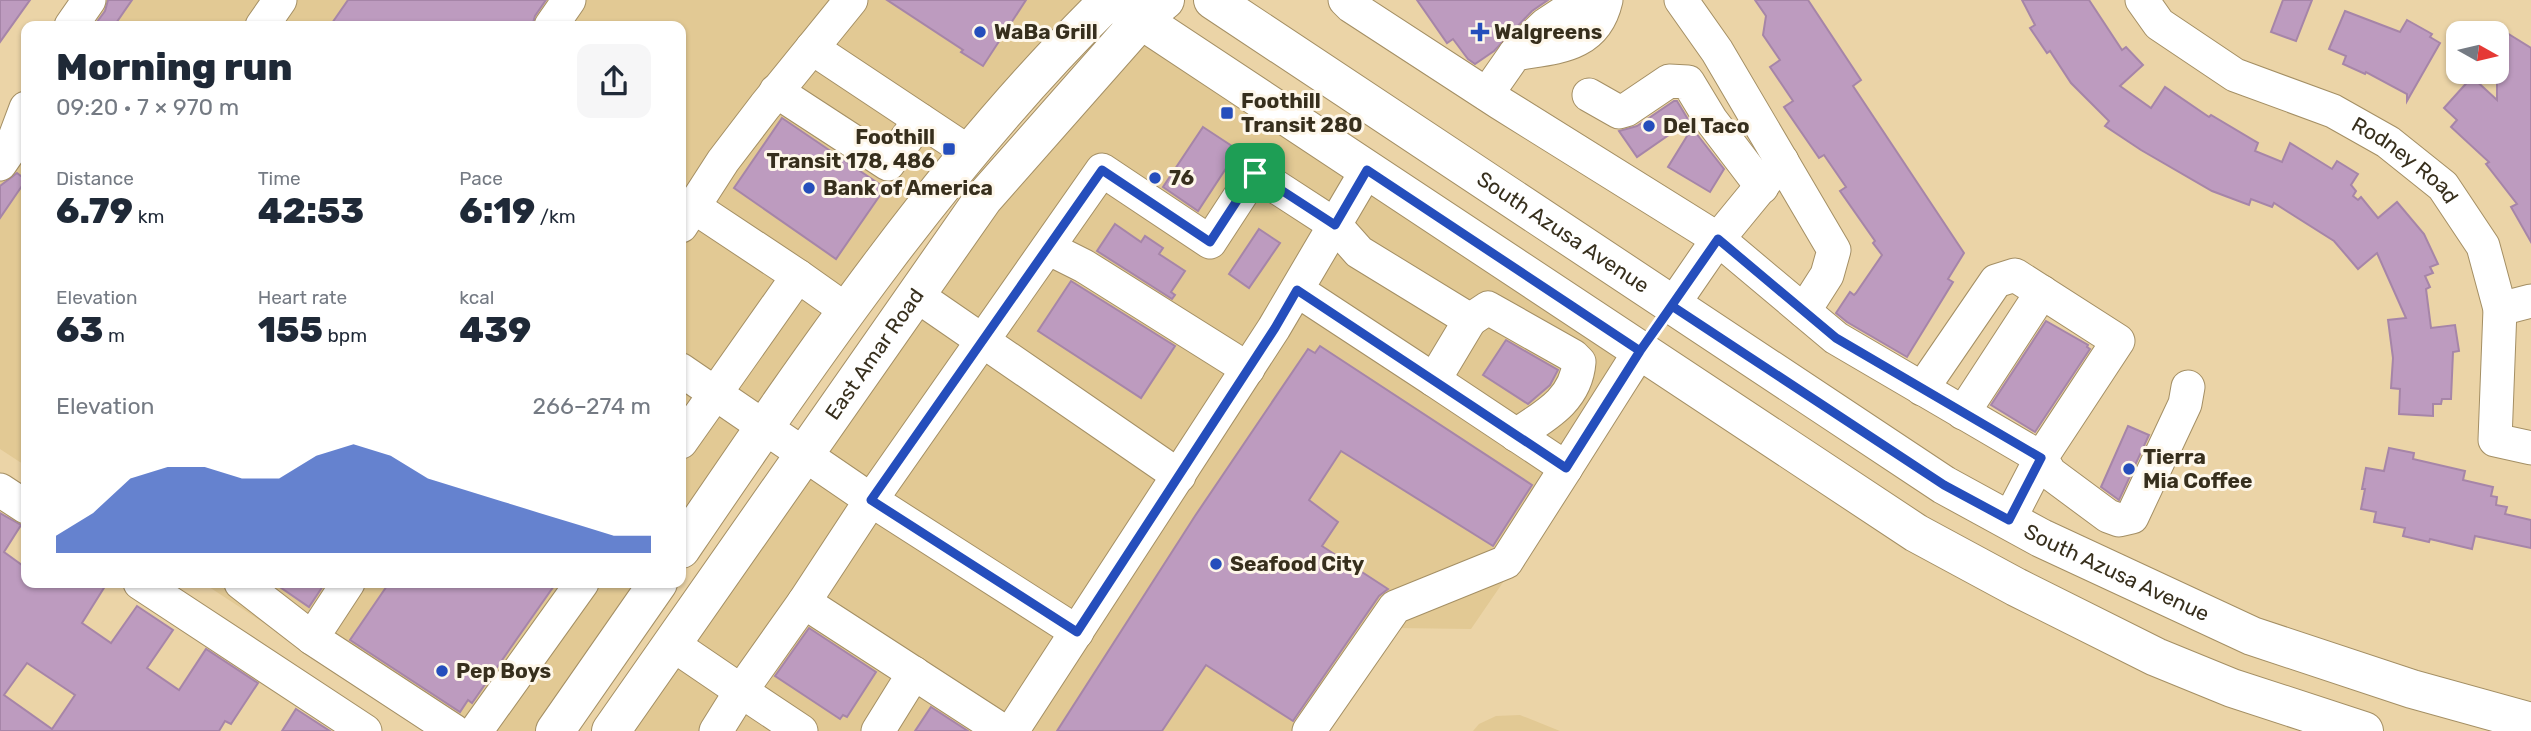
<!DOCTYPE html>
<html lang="en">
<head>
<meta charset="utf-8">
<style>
  :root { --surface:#fff; --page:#f6f6f7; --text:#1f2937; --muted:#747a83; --accent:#254ebc }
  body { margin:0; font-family:Rubik,sans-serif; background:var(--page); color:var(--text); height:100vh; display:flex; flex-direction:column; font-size:26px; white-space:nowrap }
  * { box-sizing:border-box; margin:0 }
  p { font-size:23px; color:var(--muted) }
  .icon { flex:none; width:38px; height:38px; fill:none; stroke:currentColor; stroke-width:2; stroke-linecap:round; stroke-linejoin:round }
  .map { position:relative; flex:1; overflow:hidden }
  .side { position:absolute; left:21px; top:21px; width:665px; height:567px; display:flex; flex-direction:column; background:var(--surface); border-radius:14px; box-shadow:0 2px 5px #0004 }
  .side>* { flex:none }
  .needle { width:46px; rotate:98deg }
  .controls { position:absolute; left:2446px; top:21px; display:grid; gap:14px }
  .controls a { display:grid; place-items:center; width:63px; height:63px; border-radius:14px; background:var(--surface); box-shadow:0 2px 5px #0004; font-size:35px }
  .pin { position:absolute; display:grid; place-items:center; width:60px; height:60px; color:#fff; margin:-30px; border-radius:14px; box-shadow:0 4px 10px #0006 }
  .round { display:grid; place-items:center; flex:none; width:74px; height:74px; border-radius:14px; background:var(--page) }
  .head { display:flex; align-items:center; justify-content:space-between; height:119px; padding:0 35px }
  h1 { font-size:38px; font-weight:800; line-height:52px }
  .metrics { display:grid; grid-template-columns:repeat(3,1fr); gap:10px; height:119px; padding:7px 35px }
  .metrics div { display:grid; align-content:center }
  .metrics b { font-size:35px; font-weight:800 }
  .metrics small { font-size:19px; font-weight:400 }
  .metrics p { font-size:19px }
  .chart { height:196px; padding:14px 35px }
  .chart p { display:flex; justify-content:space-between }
  .chart svg { width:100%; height:126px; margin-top:7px; fill:var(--accent); opacity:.7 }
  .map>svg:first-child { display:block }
</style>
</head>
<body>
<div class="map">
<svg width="2531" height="731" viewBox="0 0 2531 731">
  <rect width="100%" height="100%" fill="#ebd4a7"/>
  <g fill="#e2c994">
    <path d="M89,0H1109L681,549V26H71Z"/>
    <path d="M1141,20L1658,363L1635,390L1471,629L1396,628L1324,731H611L983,199Z"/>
    <path d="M26,108V466L0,449V164Z"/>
    <path d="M203,583H658L555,731H428Z"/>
    <path d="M1520,715L1560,731H1473L1479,724L1496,716Z"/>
  </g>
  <g fill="#bd9bbf" stroke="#a685a8" stroke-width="2" fill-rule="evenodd">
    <path d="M0,0H30L0,42Z"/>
    <path d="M108,0H132L114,26H94L105,11Z"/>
    <path d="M348,0H546L535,16L532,26H330Z"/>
    <path d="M887,0H1026L983,66L961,52L963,50Z"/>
    <path d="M1417,0H1548L1532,11L1494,51L1475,64L1468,59L1453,39L1447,43Z"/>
    <path d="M1755,0H1808L1861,80L1853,86L1964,253L1948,279L1953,282L1907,357L1847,322L1836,313L1850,292L1854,295L1856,293L1882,255L1873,243L1875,241L1840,191L1846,187L1824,155L1819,158L1784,107L1793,101L1770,67L1780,60L1763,35L1766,16Z"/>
    <path d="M2022,0H2089L2122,50L2126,47L2143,65L2120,86L2151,108L2165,87L2209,117L2211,115L2258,143L2255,151L2282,162L2290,143L2332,169L2337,161L2358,174L2351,185L2356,191L2353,196L2358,200L2361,197L2378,218L2397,202L2424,234L2438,264L2430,267L2433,273L2425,276L2430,287L2426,289L2431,328L2455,325L2459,351L2453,352L2451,399H2442L2441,404H2433V416L2399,414L2400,389L2391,388L2393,358L2388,320L2406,318L2377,253L2358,269L2334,241L2274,203L2272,207L2251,199L2249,205L2212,191L2141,150L2105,126L2109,121L2071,83L2050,51L2047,53L2030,28L2035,25Z"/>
    <path d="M2283,0H2312L2296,41L2271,32Z"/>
    <path d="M2345,11L2400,32L2407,20L2432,34L2430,37L2440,43L2407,101V94L2366,72L2365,74L2343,64L2346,56L2329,49Z"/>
    <path d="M2507,33L2531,48V242L2511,207L2517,204L2486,164L2489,162L2451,127L2457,120L2444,108L2472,77L2497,100V47Z"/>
    <path d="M1674,101H1677L1689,121L1637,157L1619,131L1637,126Z"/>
    <path d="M782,118L885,188L836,259L734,188Z"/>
    <path d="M1203,127L1238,150L1198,211L1163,187Z"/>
    <path d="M1692,128L1724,169L1710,192L1668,167Z"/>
    <path d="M17,173L26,180L0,218V186Z"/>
    <path d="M1115,224L1141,242L1145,236L1163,248L1159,254L1185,271L1171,292L1175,295L1172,299L1097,251Z"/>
    <path d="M1259,229L1280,243L1249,288L1229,274Z"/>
    <path d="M1071,281L1175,346L1141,398L1038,331Z"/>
    <path d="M2046,321L2088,345L2087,347L2090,349L2035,432L1991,405Z"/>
    <path d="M1506,340L1558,370L1550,385L1528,404L1483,375Z"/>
    <path d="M1320,346L1532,485L1493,546L1341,451L1309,500L1338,522L1322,546L1388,589L1379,596L1293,721L1206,665L1162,731H1057L1195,516L1308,349L1315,353Z"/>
    <path d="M2128,426L2149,435L2119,500L2101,487Z"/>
    <path d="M2389,448L2414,453L2413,459L2465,471L2463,480L2493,487L2491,496L2497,497L2496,505L2507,507L2505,514L2531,520V548L2475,536L2472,549L2430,539L2429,542L2403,536L2405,528L2374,522L2376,512L2361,509L2365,489H2362L2366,468L2384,471Z"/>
    <path d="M0,513L21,525L4,552L26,568V583H107L82,623L111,643L137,606L173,630L147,668L179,690L206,649L258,683L231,724L225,721L219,731H0ZM27,663L75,695L52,729L4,695Z"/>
    <path d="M274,583H325L309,607Z"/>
    <path d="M389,583H556L472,703L468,700L460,712L350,640Z"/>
    <path d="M809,628L876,672L847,717L843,715L840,719L775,676Z"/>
    <path d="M931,707L968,731H915Z"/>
    <path d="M296,709L330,731H282Z"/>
  </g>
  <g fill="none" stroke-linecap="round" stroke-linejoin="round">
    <g stroke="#a48f64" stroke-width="35">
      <g id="minor">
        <path d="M1345,0L1351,6L1500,103L1718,239L1782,161"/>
        <path d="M1681,0L1717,51L1834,250L1827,275L1804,311"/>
        <path id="s1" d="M2142,0L2159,24L2235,75L2333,111L2388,142L2443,186L2483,246L2500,309L2495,440L2531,448"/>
        <path d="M71,26L89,0"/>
        <path d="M262,26L280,0"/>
        <path d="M551,26L569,0"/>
        <path d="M812,48L970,153"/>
        <path d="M1515,54L1545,25L1583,0"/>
        <path d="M776,91L888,164L920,120"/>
        <path d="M1487,94L1515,54C1555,47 1595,48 1606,0"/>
        <path d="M1589,95L1619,112L1626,110L1669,81L1688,82L1711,120L1762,187"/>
        <path d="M0,164L11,148L26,108"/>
        <path d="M694,207L798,276"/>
        <path d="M681,226L723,161L765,106L851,0"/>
        <path d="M1048,248L1084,266L1248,369"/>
        <path d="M1297,290L1434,380"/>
        <path d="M916,295L1179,476"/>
        <path d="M1672,306L1718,239L1836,338L2041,458L2009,520"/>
        <path d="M2500,309L2531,301"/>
        <path d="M1470,320L1488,308L1573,356L1579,362C1576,400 1545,416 1516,435"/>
        <path d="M681,370L871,500L1077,632"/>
        <path d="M1922,389L1996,281L2015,275L2118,341L2041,458L2050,473L2108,516L2119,520L2132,517L2185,404L2188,387"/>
        <path d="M1963,413L2042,292"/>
        <path d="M681,442L798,276L846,310"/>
        <path d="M0,490L26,507"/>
        <path d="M140,583L365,731"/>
        <path d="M241,583L312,638"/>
        <path d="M348,583L312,638L454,731"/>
        <path d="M672,644L741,691L804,602"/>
        <path d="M476,731L582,583"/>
        <path d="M716,731L741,691L801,731"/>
        <path d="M878,731L914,673"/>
        <path d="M1003,731L804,602L871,500L1102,170L1210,242L1255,173L1335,225L1359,252L1470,320L1434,380L1566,468L1640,351"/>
        <path d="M1012,731L1274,328L1367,170"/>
        <path d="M1309,731L1395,607L1506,562L1566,468"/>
      </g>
    </g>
    <g stroke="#a48f64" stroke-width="40">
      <g id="major">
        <path d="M1111,0L1916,533L2016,587L2156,657L2232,688L2364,731"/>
        <path id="s2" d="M1213,0L1944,485L2041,538L2252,636L2412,689L2531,722"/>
        <path d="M681,549C811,358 943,163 1109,0"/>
        <path d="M555,731L658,583"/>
        <path id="s3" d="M611,731L983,199L1141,20L1165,0"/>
      </g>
    </g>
    <use href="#minor" stroke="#fff" stroke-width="33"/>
    <use href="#major" stroke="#fff" stroke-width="38"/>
  </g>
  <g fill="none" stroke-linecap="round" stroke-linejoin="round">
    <g stroke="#fff" stroke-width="14">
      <path id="route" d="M1255,173L1210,242L1102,170L871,500L1077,632L1275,328L1297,290L1566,468L1640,351L1672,306L1944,485L2009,520L2041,458L1836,338L1718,239L1640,351L1367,170L1335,225L1255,173"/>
    </g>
    <use href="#route" stroke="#254ebc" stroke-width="9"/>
  </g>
  <g fill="#254ebc" stroke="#fef7ea" stroke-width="2.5">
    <circle cx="980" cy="32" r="7"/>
    <path d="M1476.5 21.5h7v7h7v7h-7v7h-7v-7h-7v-7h7z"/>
    <rect x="1220" y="106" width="14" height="14" rx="3.5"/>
    <circle cx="1649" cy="126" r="7"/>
    <rect x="942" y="142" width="14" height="14" rx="3.5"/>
    <circle cx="1155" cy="178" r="7"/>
    <circle cx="809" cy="188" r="7"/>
    <circle cx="2129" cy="469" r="7"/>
    <circle cx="1216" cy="564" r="7"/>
    <circle cx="442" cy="671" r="7"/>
  </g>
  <g text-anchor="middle" stroke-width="6" stroke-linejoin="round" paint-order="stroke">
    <g font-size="21" font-weight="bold" fill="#372f1d" stroke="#fef7ea" text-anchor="start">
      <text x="994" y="39">WaBa Grill</text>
      <text x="1494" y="39">Walgreens</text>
      <text x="1241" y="108">Foothill<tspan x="1241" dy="24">Transit 280</tspan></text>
      <text x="1663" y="133">Del Taco</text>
      <text x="935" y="144" text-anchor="end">Foothill<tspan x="935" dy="24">Transit 178, 486</tspan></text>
      <text x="1169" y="185">76</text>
      <text x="823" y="195">Bank of America</text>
      <text x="2143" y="464">Tierra<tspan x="2143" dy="24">Mia Coffee</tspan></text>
      <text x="1230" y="571">Seafood City</text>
      <text x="456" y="678">Pep Boys</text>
    </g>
    <g font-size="21" fill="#372f1d" stroke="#fef7ea">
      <text dy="7" stroke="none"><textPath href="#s1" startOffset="313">Rodney Road</textPath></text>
      <text dy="7" stroke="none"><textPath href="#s2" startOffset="420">South Azusa Avenue</textPath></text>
      <text dy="7" stroke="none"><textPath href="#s3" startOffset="460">East Amar Road</textPath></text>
      <text dy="7" stroke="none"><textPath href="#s2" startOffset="1071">South Azusa Avenue</textPath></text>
    </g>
  </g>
</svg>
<div class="controls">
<a><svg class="needle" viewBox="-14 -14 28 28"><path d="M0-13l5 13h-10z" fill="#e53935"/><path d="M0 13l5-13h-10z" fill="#747a83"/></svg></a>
</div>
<div class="pin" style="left:1255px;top:173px;background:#1e9e55"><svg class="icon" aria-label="arrive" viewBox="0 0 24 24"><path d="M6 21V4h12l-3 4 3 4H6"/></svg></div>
<section class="side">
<div class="head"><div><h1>Morning run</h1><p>09:20 · 7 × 970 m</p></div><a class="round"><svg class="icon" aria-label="share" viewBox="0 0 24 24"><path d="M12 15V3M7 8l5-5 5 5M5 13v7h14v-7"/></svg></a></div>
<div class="metrics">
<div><p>Distance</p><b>6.79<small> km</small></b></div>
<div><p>Time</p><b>42:53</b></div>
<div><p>Pace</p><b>6:19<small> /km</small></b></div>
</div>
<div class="metrics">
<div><p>Elevation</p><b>63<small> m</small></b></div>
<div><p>Heart rate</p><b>155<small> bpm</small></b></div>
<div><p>kcal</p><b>439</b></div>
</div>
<div class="chart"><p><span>Elevation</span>266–274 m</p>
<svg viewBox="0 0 160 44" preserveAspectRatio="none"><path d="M0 44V38L10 30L20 18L30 14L40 14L50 18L60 18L70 10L80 6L90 10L100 18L110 22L120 26L130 30L140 34L150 38L160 38V44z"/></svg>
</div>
</section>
</div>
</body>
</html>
